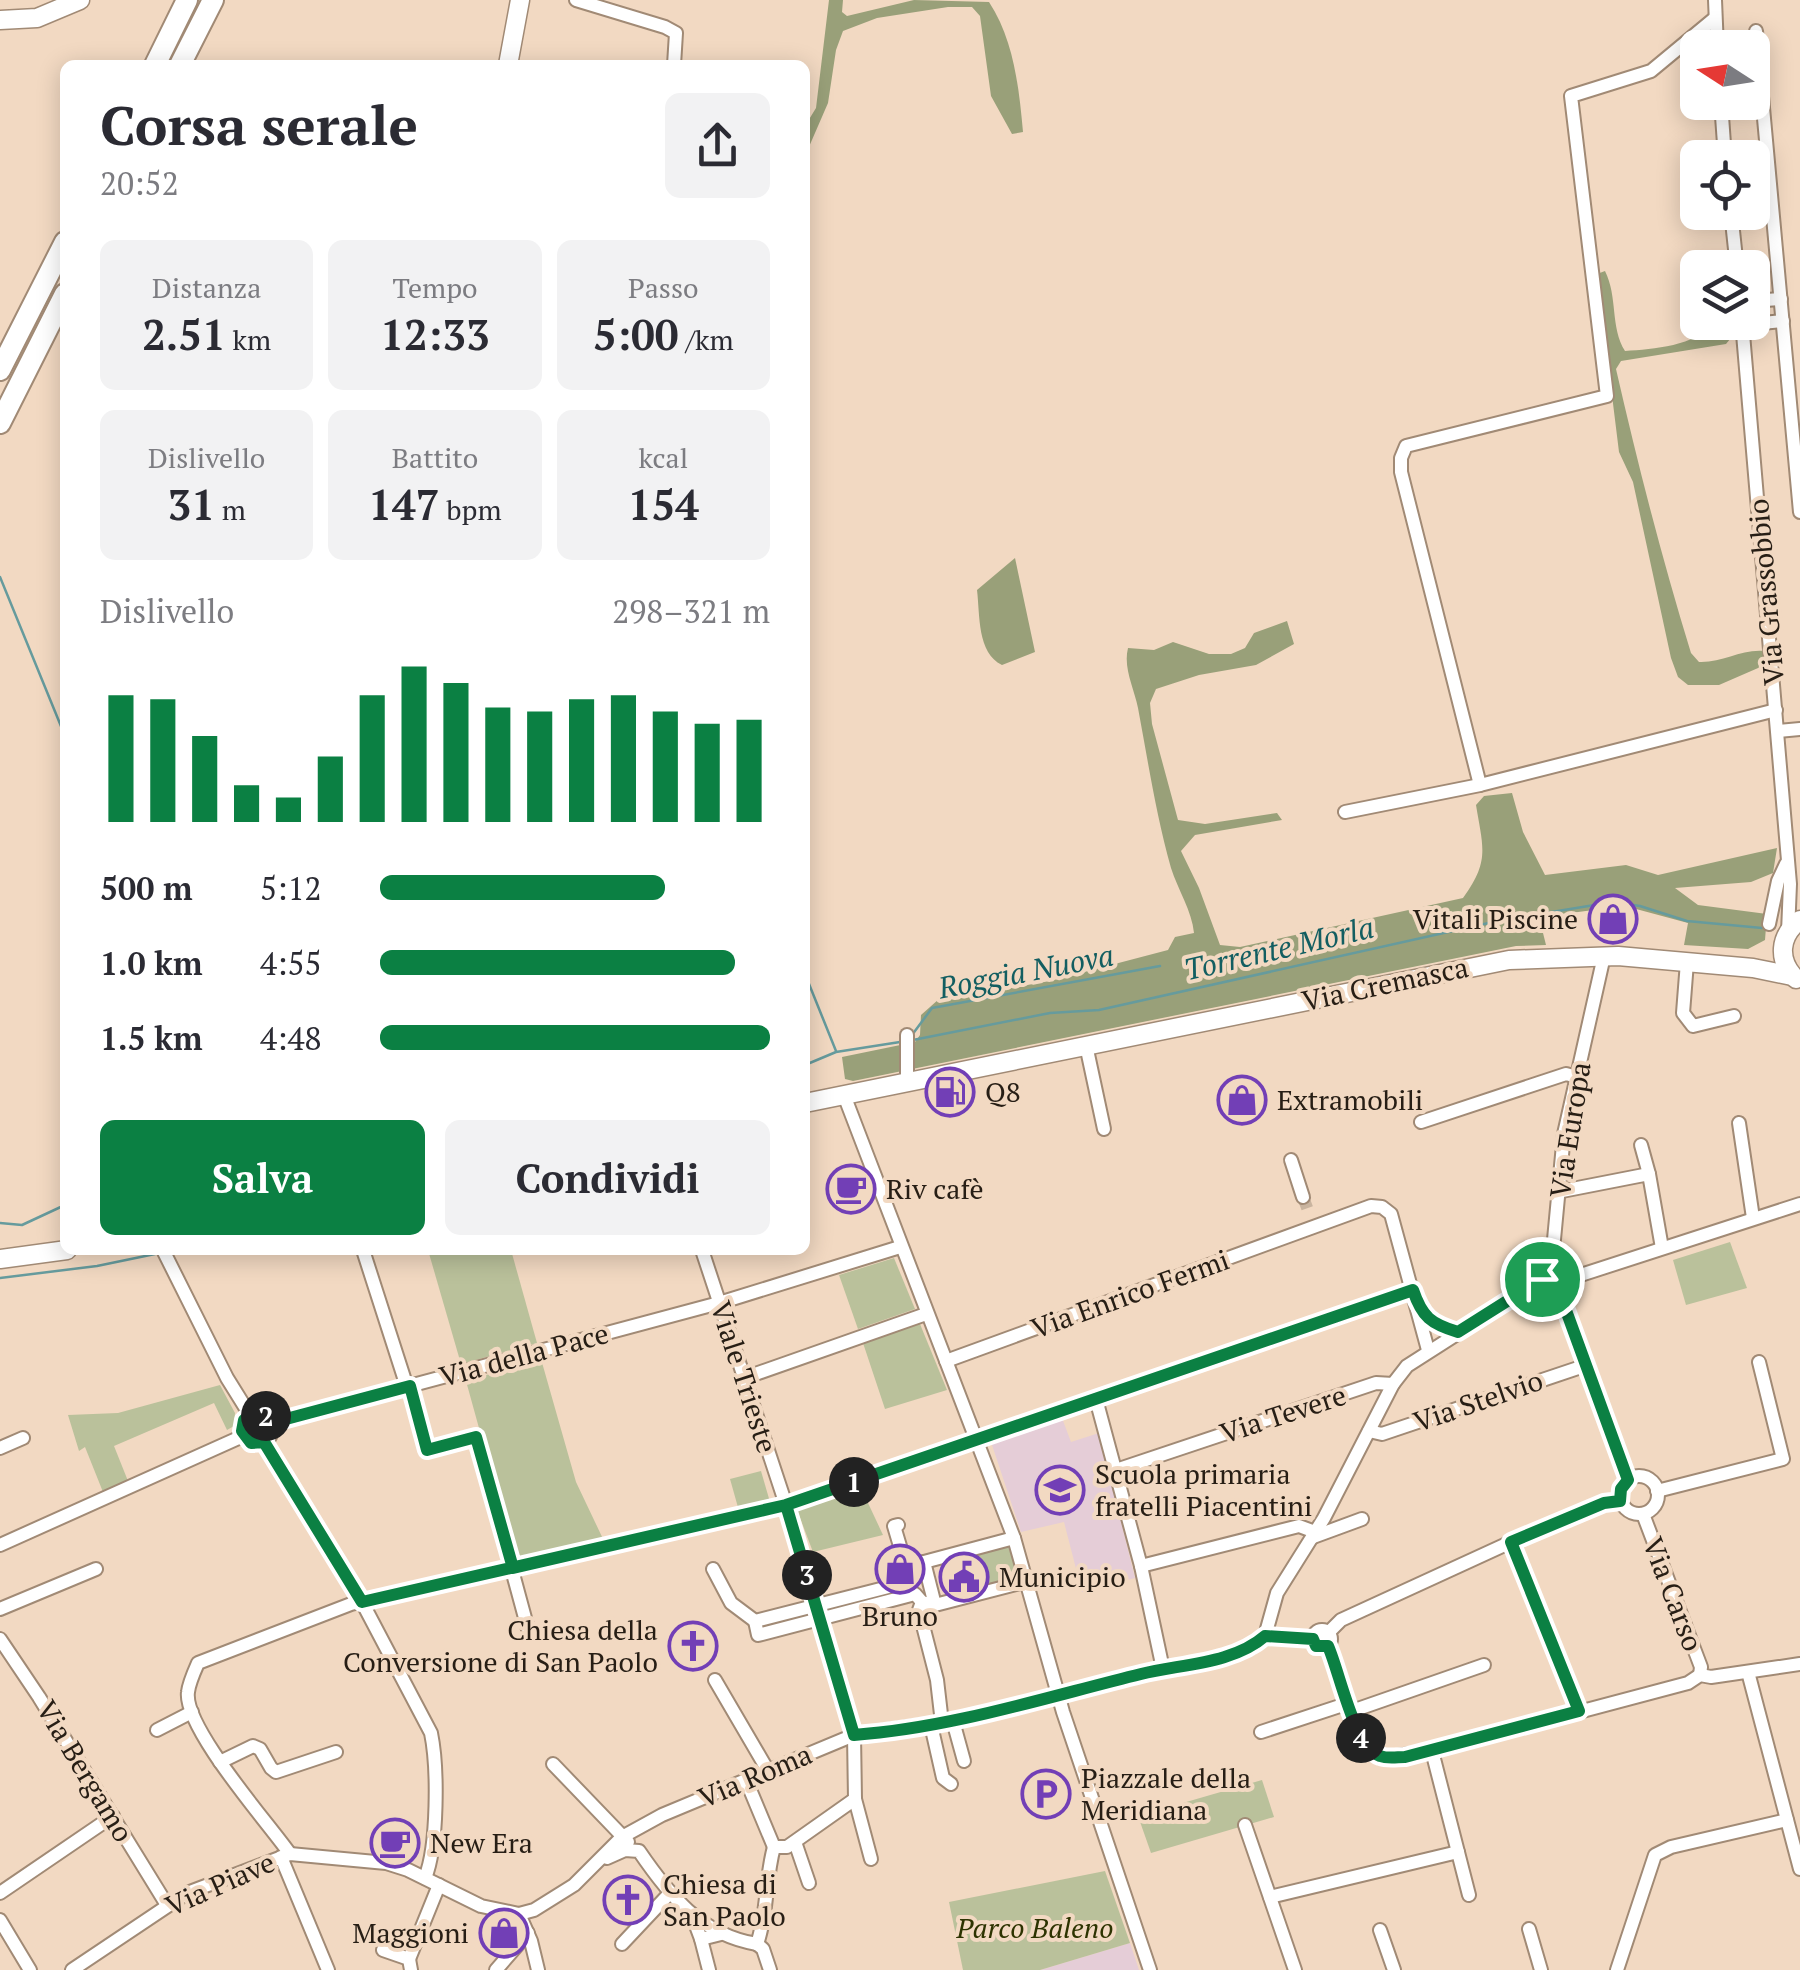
<!DOCTYPE html>
<html lang="it">
<head>
<meta charset="utf-8">
<style>
  :root { --surface:#fff; --page:#f2f2f3; --text:#2b2b33; --muted:#7c7c81; --accent:#0b8043 }
  body { margin:0; font-family:"PT Serif",serif; background:var(--page); color:var(--text); height:100vh; display:flex; flex-direction:column; font-size:38px; white-space:nowrap }
  * { box-sizing:border-box; margin:0 }
  p { font-size:32px; color:var(--muted) }
  .icon { flex:none; width:55px; height:55px; fill:none; stroke:currentColor; stroke-width:2; stroke-linecap:round; stroke-linejoin:round }
  .map { position:relative; flex:1; overflow:hidden }
  .panel { position:absolute; left:60px; top:60px; width:750px; height:1195px; display:flex; flex-direction:column; background:var(--surface); border-radius:15px; box-shadow:0 5px 25px #0003 }
  .panel>* { flex:none }
  .needle { width:65px; rotate:282deg }
  .tools { position:absolute; left:1680px; top:30px; display:grid; gap:20px }
  .tools a { display:grid; place-items:center; width:90px; height:90px; border-radius:15px; background:var(--surface); box-shadow:0 5px 25px #0003; font-size:50px }
  .pin { position:absolute; display:grid; place-items:center; width:85px; height:85px; color:#fff; margin:-42px; border:5px solid #fff; border-radius:50%; box-shadow:0 2px 10px #0007 }
  .km { position:absolute; width:50px; height:50px; margin:-25px; border-radius:50%; background:#222; color:#fff; font-size:28px; line-height:50px; text-align:center }
  .round { display:grid; place-items:center; flex:none; width:105px; height:105px; border-radius:15px; background:var(--page) }
  .summary { display:flex; align-items:center; justify-content:space-between; height:170px; padding:0 40px }
  h1 { font-size:55px; font-weight:800; line-height:75px }
  .stats { display:grid; grid-template-columns:repeat(3,1fr); gap:15px; height:170px; padding:10px 40px }
  .stats div { display:grid; align-content:center; border-radius:15px; background:var(--page); text-align:center }
  .stats b { font-size:42px; font-weight:800 }
  .stats small { font-size:28px; font-weight:400 }
  .stats p { font-size:28px }
  .chart { height:280px; padding:20px 40px }
  .chart p { display:flex; justify-content:space-between }
  .chart svg { width:100%; height:180px; margin-top:10px; stroke:var(--accent); stroke-width:6 }
  .button { display:flex; gap:20px; margin-top:auto; padding:20px 40px }
  .button a { flex:1; height:115px; border-radius:15px; background:var(--accent); color:#fff; font-size:40px; font-weight:800; line-height:115px; text-align:center }
  .button a+a { background:var(--page); color:var(--text) }
  ul { padding:0 40px; list-style:none; font-size:32px }
  li { display:grid; grid-template-columns:160px 120px 1fr; align-items:center; height:75px }
  li i { height:25px; border-radius:12px; background:var(--accent) }
  .map>svg:first-child { display:block }
</style>
</head>
<body>
<div class="map">
<svg width="1800" height="1970" viewBox="0 0 1800 1970">
  <rect width="100%" height="100%" fill="#f2d9c2"/>
  <g fill="#e5cdd7">
    <path d="M1062,1418L1071,1442L1099,1433L1135,1578L1082,1592L1064,1522L1021,1532L991,1442Z"/>
    <path d="M1130,1943L1139,1970H1040Z"/>
  </g>
  <g fill="#bac19b">
    <path d="M1730,1242L1747,1288L1686,1305L1673,1260Z"/>
    <path d="M511,1250L537,1343L461,1364L428,1250Z"/>
    <path d="M894,1258L915,1309L858,1329L839,1275Z"/>
    <path d="M920,1324L947,1390L885,1409L863,1343Z"/>
    <path d="M541,1359L576,1482L604,1541L516,1562L466,1381Z"/>
    <path d="M220,1385L235,1413L234,1426L227,1430L214,1403L114,1446L128,1481L103,1492L85,1447L79,1451L68,1415L118,1413Z"/>
    <path d="M761,1471L770,1502L739,1511L730,1479Z"/>
    <path d="M861,1488L883,1535L813,1552L797,1510Z"/>
    <path d="M1008,1546L1020,1579L981,1589L973,1555Z"/>
    <path d="M1262,1780L1274,1817L1151,1853L1138,1816Z"/>
    <path d="M1105,1871L1130,1943L1040,1970H963L949,1902Z"/>
  </g>
  <g fill="#99a079">
    <path d="M829,0H843L842,12L847,16L914,0L989,2C1014,40 1019,88 1023,132L1012,134L991,96L980,16L972,7H948L877,18L843,31L836,50L828,103L805,156V126L816,108Z"/>
    <path d="M1605,271C1618,297 1610,327 1625,351C1654,349 1695,346 1714,323H1734L1735,333L1726,344L1621,361L1616,369C1638,465 1662,559 1691,653L1699,662C1722,663 1741,649 1764,651L1765,665L1719,685H1688L1678,677L1671,658L1633,482L1619,452L1597,274Z"/>
    <path d="M1015,558L1035,652L1002,665C977,653 980,615 977,590Z"/>
    <path d="M1287,621L1294,644L1256,665L1199,675L1156,689L1150,703L1152,724L1178,820L1205,824L1277,813L1282,820L1195,835L1181,851L1199,888L1220,945L1240,947L1463,898C1490,861 1483,848 1476,805L1484,796L1512,793L1523,832L1545,875L1626,865L1658,875L1777,848L1773,873L1751,882L1675,888L1698,905L1767,914L1765,940L1748,949L1684,945L1688,923L1625,906L1539,917L1546,945L1516,946L853,1081L845,1079L842,1057L915,1042L920,1035L921,1015L939,999L953,995H971L1050,981L1168,950L1175,937L1194,933C1192,911 1178,890 1171,868C1156,815 1148,761 1138,708C1134,688 1123,668 1128,648L1154,650L1173,642L1209,654H1231L1245,648L1254,633Z"/>
  </g>
  <g fill="none" stroke-linecap="round" stroke-linejoin="round">
    <g stroke="#669b9d" stroke-width="2.5">
      <path d="M0,577L65,736"/>
      <path d="M805,974L836,1051"/>
      <path d="M912,1035L932,1008L1160,966"/>
      <path d="M913,1040L1050,1013L1099,1010L1502,920L1613,902L1640,906L1687,921L1762,928"/>
      <path d="M805,1065L836,1052L900,1042"/>
      <path d="M0,1223L22,1225L65,1205"/>
      <path d="M0,1278L97,1266L155,1254"/>
    </g>
    <path stroke="#c9b49f" stroke-width="12" stroke-dasharray="12 6" stroke-linecap="butt" d="M1303,1197L1309,1213"/>
    <g stroke="#a18a75" stroke-width="16">
      <g id="minor">
        <path d="M576,0L665,27L676,33L674,65"/>
        <path d="M1715,0L1717,48"/>
        <path d="M1756,31L1800,512"/>
        <path d="M1721,102L1725,158"/>
        <path d="M1731,212L1737,268"/>
        <path d="M1752,301L1781,299"/>
        <path d="M1742,322L1790,884L1788,932"/>
        <path d="M1742,325L1783,321"/>
        <path d="M1778,731L1800,729"/>
        <path d="M1480,785L1401,472V458L1406,446L1607,396L1571,96L1651,71L1715,18"/>
        <path d="M1345,812L1480,785L1776,710"/>
        <path d="M1769,924L1778,881L1786,864"/>
        <path d="M1687,962L1683,1013L1693,1026L1734,1016"/>
        <path d="M1086,1045L1104,1129"/>
        <path d="M907,1081V1035"/>
        <path d="M844,1095L1014,1538L1063,1712L1150,1970"/>
        <path d="M1421,1122L1566,1074L1577,1077"/>
        <path d="M1739,1123L1753,1218"/>
        <path d="M1641,1145L1649,1174"/>
        <path d="M1291,1160L1303,1197"/>
        <path d="M1557,1192L1649,1174L1662,1248"/>
        <path d="M163,1250L227,1378L250,1415"/>
        <path d="M363,1250L407,1387"/>
        <path d="M702,1250L790,1517L854,1735L855,1799L787,1847H774L746,1780"/>
        <path d="M1543,1279L1556,1283L1800,1204"/>
        <path d="M1556,1283L1628,1480"/>
        <path d="M1420,1310L1434,1324L1458,1332"/>
        <path d="M946,1361L1371,1206L1382,1207L1391,1214L1428,1350"/>
        <path d="M744,1378L926,1314"/>
        <path d="M409,1386L427,1450L476,1437L528,1629"/>
        <path d="M1096,1399L1141,1566L1163,1669"/>
        <circle cx="257" cy="1429" r="15"/>
        <path d="M271,1423L719,1303L900,1247"/>
        <path d="M1369,1431L1382,1434L1587,1365"/>
        <path d="M264,1442L362,1602L431,1733C438,1767 438,1846 425,1878"/>
        <path d="M0,1448L23,1438"/>
        <path d="M1116,1470L1376,1383L1393,1384"/>
        <circle cx="1639" cy="1495" r="19"/>
        <path d="M1657,1491L1783,1459L1759,1362"/>
        <path d="M1643,1514L1701,1667L1700,1675"/>
        <path d="M898,1525L894,1526L905,1563L916,1570"/>
        <path d="M1313,1537L1362,1519"/>
        <path d="M1014,1538L924,1562L912,1581L755,1621L758,1635L915,1594L922,1602L935,1605L1028,1581"/>
        <path d="M1511,1542L1579,1711"/>
        <path d="M0,1545L243,1436"/>
        <path d="M924,1562L935,1605"/>
        <path d="M1141,1566L1299,1526L1315,1532"/>
        <path d="M713,1569L731,1603L755,1621"/>
        <path d="M922,1602L919,1610L937,1680L942,1723"/>
        <path d="M0,1609L96,1569"/>
        <circle cx="1322" cy="1639" r="9"/>
        <path d="M1329,1632L1341,1620L1511,1542L1605,1503L1621,1501"/>
        <path d="M1265,1636L1313,1639"/>
        <path d="M0,1639L39,1697L167,1905"/>
        <path d="M1328,1646L1359,1735L1370,1751L1383,1758L1432,1751L1688,1683L1700,1675L1711,1677L1800,1664"/>
        <path d="M1748,1672L1800,1869"/>
        <path d="M715,1680L767,1769"/>
        <path d="M1352,1711L1484,1665"/>
        <path d="M953,1721L964,1761"/>
        <path d="M931,1725L943,1778L951,1784"/>
        <path d="M157,1730L192,1712"/>
        <path d="M1261,1732L1349,1703"/>
        <path d="M1432,1751L1469,1895"/>
        <path d="M220,1762L253,1746L260,1749L271,1768L276,1772L336,1752"/>
        <path d="M553,1764L628,1842"/>
        <path d="M855,1799L871,1859"/>
        <path d="M1245,1825L1295,1970"/>
        <path d="M795,1842L809,1883"/>
        <path d="M290,1854C269,1824 183,1727 188,1692C189,1683 194,1672 198,1663L351,1604L787,1505L1413,1290"/>
        <path d="M281,1857L328,1970"/>
        <path d="M607,1858L625,1850L639,1851C669,1895 701,1935 757,1944"/>
        <path d="M0,1893L113,1816"/>
        <path d="M1270,1897L1458,1852"/>
        <path d="M519,1914L531,1941L538,1970"/>
        <path d="M692,1915L701,1939L721,1934"/>
        <path d="M0,1920L30,1970"/>
        <path d="M1529,1929L1541,1970"/>
        <path d="M1380,1930L1394,1970"/>
        <path d="M701,1939L709,1970"/>
        <path d="M622,1944L669,1894"/>
        <path d="M757,1944C768,1912 765,1879 774,1847"/>
        <path d="M757,1944L763,1949L770,1970"/>
        <path d="M383,1950L409,1959L411,1970"/>
        <path d="M409,1959L439,1885"/>
        <path d="M72,1970L187,1893L290,1854L386,1863L408,1870L481,1906L519,1914L534,1910L574,1885L622,1837L662,1815L854,1735L953,1721L1163,1669L1230,1656L1252,1647L1265,1636L1277,1593L1324,1518L1393,1384L1407,1366L1543,1279L1553,1250L1564,1134L1604,956"/>
        <path d="M496,1970L528,1933"/>
        <path d="M1617,1970L1655,1855L1671,1847L1787,1820"/>
      </g>
    </g>
    <g stroke="#a18a75" stroke-width="21">
      <g id="major">
        <path d="M0,20L37,18L80,0"/>
        <path d="M508,65L520,0"/>
        <path d="M1796,979C1777,960 1779,936 1800,920"/>
        <path d="M805,1103L1509,960L1618,956L1753,968L1792,976"/>
        <path d="M0,1259L67,1250"/>
      </g>
    </g>
    <g stroke="#a18a75" stroke-width="24">
      <g id="highway">
        <path d="M155,65L187,0"/>
        <path d="M180,65L213,0"/>
        <path d="M0,370L65,242"/>
        <path d="M0,423L65,294"/>
      </g>
    </g>
    <use href="#minor" stroke="#fff" stroke-width="12"/>
    <use href="#major" stroke="#fff" stroke-width="18"/>
    <use href="#highway" stroke="#fff" stroke-width="20"/>
  </g>
  <g fill="none" stroke-linecap="round" stroke-linejoin="round">
    <g stroke="#fff" stroke-width="20">
      <path id="route" d="M1542,1279L1458,1332C1431,1324 1422,1317 1413,1290L786,1505L375,1599L362,1602L264,1442L251,1443L242,1431L244,1420L252,1414L264,1415L271,1423L410,1386L427,1450L476,1437L513,1568L786,1505L854,1735C951,1728 1047,1697 1141,1674C1181,1664 1233,1664 1265,1636L1313,1639L1316,1646H1328C1340,1673 1354,1747 1380,1756C1388,1759 1397,1757 1405,1757L1579,1711L1511,1542L1604,1503L1620,1501L1621,1489L1628,1480L1556,1283L1542,1279"/>
    </g>
    <use href="#route" stroke="#0b8043" stroke-width="12"/>
  </g>
  <defs>
    <g id="shop-ring" transform="scale(2.5)"><circle r="9.5" fill="#f2d9c2" stroke="#723fb6" stroke-width="1.5"/><path d="M-5-2.5h2.3a2.7 3.5 0 0 1 5.4 0H5L5.5 6h-11ZM-1.5-2.5h3a1.5 2.3 0 0 0-3 0Z" fill="#723fb6"/></g>
    <g id="fuel-ring" transform="scale(2.5)"><circle r="9.5" fill="#f2d9c2" stroke="#723fb6" stroke-width="1.5"/><path d="M-5.5-6h7V0h2V4h1.3V-2.5L3-4.5l.8-.8L6-3V5H2.5V1h-1V6h-7ZM-4.2-4.7v3.2H.2V-4.7Z" fill="#723fb6"/></g>
    <g id="cafe-ring" transform="scale(2.5)"><circle r="9.5" fill="#f2d9c2" stroke="#723fb6" stroke-width="1.5"/><path d="M-5.5-4.5H6V0H3Q3 3.5 0 3.5H-2.5Q-5.5 3.5-5.5 0ZM3-3.2v2h1.7v-2ZM-6 4.5H4V6H-6Z" fill="#723fb6"/></g>
    <g id="school-ring" transform="scale(2.5)"><circle r="9.5" fill="#f2d9c2" stroke="#723fb6" stroke-width="1.5"/><path d="M0-5L7-2L0 1L-7-2ZM-4 1L0 2.5L4 1V4Q0 6-4 4Z" fill="#723fb6"/></g>
    <g id="civic-ring" transform="scale(2.5)"><circle r="9.5" fill="#f2d9c2" stroke="#723fb6" stroke-width="1.5"/><path d="M-.6-6.5H3V-4.5H.6V-3L4-1V1h2V6H-6V1h2V-1L-.6-3ZM-1.2 2.5V6h2.4V2.5Z" fill="#723fb6"/></g>
    <g id="church-ring" transform="scale(2.5)"><circle r="9.5" fill="#f2d9c2" stroke="#723fb6" stroke-width="1.5"/><path d="M-1.2-6h2.4v3.5h3.3v2.4h-3.3V6h-2.4V-.1h-3.3v-2.4h3.3Z" fill="#723fb6"/></g>
    <g id="parking-ring" transform="scale(2.5)"><circle r="9.5" fill="#f2d9c2" stroke="#723fb6" stroke-width="1.5"/><path d="M-3.5-5.5H1a3.5 3.5 0 0 1 0 7H-1V5.5H-3.5ZM-1-3.4V-.6H.8a1.4 1.4 0 0 0 0-2.8Z" fill="#723fb6"/></g>
  </defs>
  <g fill-rule="evenodd">
    <use href="#shop-ring" x="1613" y="919"/>
    <use href="#fuel-ring" x="950" y="1092"/>
    <use href="#shop-ring" x="1242" y="1100"/>
    <use href="#cafe-ring" x="851" y="1189"/>
    <use href="#school-ring" x="1060" y="1490"/>
    <use href="#shop-ring" x="900" y="1569"/>
    <use href="#civic-ring" x="964" y="1577"/>
    <use href="#church-ring" x="693" y="1646"/>
    <use href="#parking-ring" x="1046" y="1794"/>
    <use href="#cafe-ring" x="395" y="1843"/>
    <use href="#church-ring" x="628" y="1900"/>
    <use href="#shop-ring" x="504" y="1933"/>
  </g>
  <g text-anchor="middle" stroke-width="8" stroke-linejoin="round" paint-order="stroke">
    <g font-size="28" fill="#271e15" stroke="#f2d9c2">
      <text transform="translate(1766 592) rotate(-95)" y="10">Via Grassobbio</text>
      <text transform="translate(1385 984) rotate(-12)" y="10">Via Cremasca</text>
      <text transform="translate(1570 1130) rotate(-81)" y="10">Via Europa</text>
      <text transform="translate(1130 1294) rotate(-20)" y="10">Via Enrico Fermi</text>
      <text transform="translate(524 1355) rotate(-15)" y="10">Via della Pace</text>
      <text transform="translate(744 1377) rotate(72)" y="10">Viale Trieste</text>
      <text transform="translate(1478 1401) rotate(-19)" y="10">Via Stelvio</text>
      <text transform="translate(1283 1414) rotate(-18)" y="10">Via Tevere</text>
      <text transform="translate(1673 1594) rotate(69)" y="10">Via Carso</text>
      <text transform="translate(85 1771) rotate(59)" y="10">Via Bergamo</text>
      <text transform="translate(755 1776) rotate(-23)" y="10">Via Roma</text>
      <text transform="translate(220 1884) rotate(-24)" y="10">Via Piave</text>
    </g>
    <g font-size="28" fill="#271e15" stroke="#f2d9c2" text-anchor="start">
      <text x="1578" y="929" text-anchor="end">Vitali Piscine</text>
      <text x="985" y="1102">Q8</text>
      <text x="1277" y="1110">Extramobili</text>
      <text x="886" y="1199">Riv cafè</text>
      <text x="1095" y="1484">Scuola primaria<tspan x="1095" dy="32">fratelli Piacentini</tspan></text>
      <text x="999" y="1587">Municipio</text>
      <text x="900" y="1626" text-anchor="middle">Bruno</text>
      <text x="658" y="1640" text-anchor="end">Chiesa della<tspan x="658" dy="32">Conversione di San Paolo</tspan></text>
      <text x="1081" y="1788">Piazzale della<tspan x="1081" dy="32">Meridiana</tspan></text>
      <text x="430" y="1853">New Era</text>
      <text x="663" y="1894">Chiesa di<tspan x="663" dy="32">San Paolo</tspan></text>
      <text x="469" y="1943" text-anchor="end">Maggioni</text>
    </g>
    <g font-size="28" font-style="italic" fill="#2d3301" stroke="#f2d9c2">
      <text x="1035" y="1938">Parco Baleno</text>
    </g>
    <g font-size="30" font-style="italic" fill="#135e61" stroke="#f2d9c2">
      <text transform="translate(1279 949) rotate(-13)" y="10">Torrente Morla</text>
      <text transform="translate(1026 972) rotate(-11)" y="10">Roggia Nuova</text>
    </g>
  </g>
</svg>
<div class="tools">
<a><svg class="needle" viewBox="-14 -14 28 28"><path d="M0-13l5 13h-10z" fill="#e53935"/><path d="M0 13l5-13h-10z" fill="#7c7c81"/></svg></a>
<a><svg class="icon" aria-label="locate" viewBox="0 0 24 24"><circle cx="12" cy="12" r="6"/><path d="M12 2v4M12 18v4M2 12h4M18 12h4"/></svg></a>
<a><svg class="icon" aria-label="layers" viewBox="0 0 24 24"><path d="M12 4l9 5-9 5-9-5zM3 14l9 5 9-5"/></svg></a>
</div>
<div class="pin" style="left:1542px;top:1279px;background:#1e9e55"><svg class="icon" aria-label="arrive" viewBox="0 0 24 24"><path d="M6 21V4h12l-3 4 3 4H6"/></svg></div>
<b class="km" style="left:854px;top:1482px">1</b>
<b class="km" style="left:266px;top:1416px">2</b>
<b class="km" style="left:807px;top:1575px">3</b>
<b class="km" style="left:1361px;top:1738px">4</b>
<section class="panel">
<div class="summary"><div><h1>Corsa serale</h1><p>20:52</p></div><a class="round"><svg class="icon" aria-label="share" viewBox="0 0 24 24"><path d="M12 15V3M7 8l5-5 5 5M5 13v7h14v-7"/></svg></a></div>
<div class="stats">
<div><p>Distanza</p><b>2.51<small> km</small></b></div>
<div><p>Tempo</p><b>12:33</b></div>
<div><p>Passo</p><b>5:00<small> /km</small></b></div>
</div>
<div class="stats">
<div><p>Dislivello</p><b>31<small> m</small></b></div>
<div><p>Battito</p><b>147<small> bpm</small></b></div>
<div><p>kcal</p><b>154</b></div>
</div>
<div class="chart"><p><span>Dislivello</span>298–321 m</p>
<svg viewBox="0 0 160 44" preserveAspectRatio="none"><path d="M5 44V13M15 44V14M25 44V23M35 44V35M45 44V38M55 44V28M65 44V13M75 44V6M85 44V10M95 44V16M105 44V17M115 44V14M125 44V13M135 44V17M145 44V20M155 44V19"/></svg>
</div>
<ul>
<li><b>500 m</b>5:12<i style="width:73%"></i></li>
<li><b>1.0 km</b>4:55<i style="width:91%"></i></li>
<li><b>1.5 km</b>4:48<i style="width:100%"></i></li>
</ul>
<div class="button"><a>Salva</a><a>Condividi</a></div>
</section>
</div>
</body>
</html>
